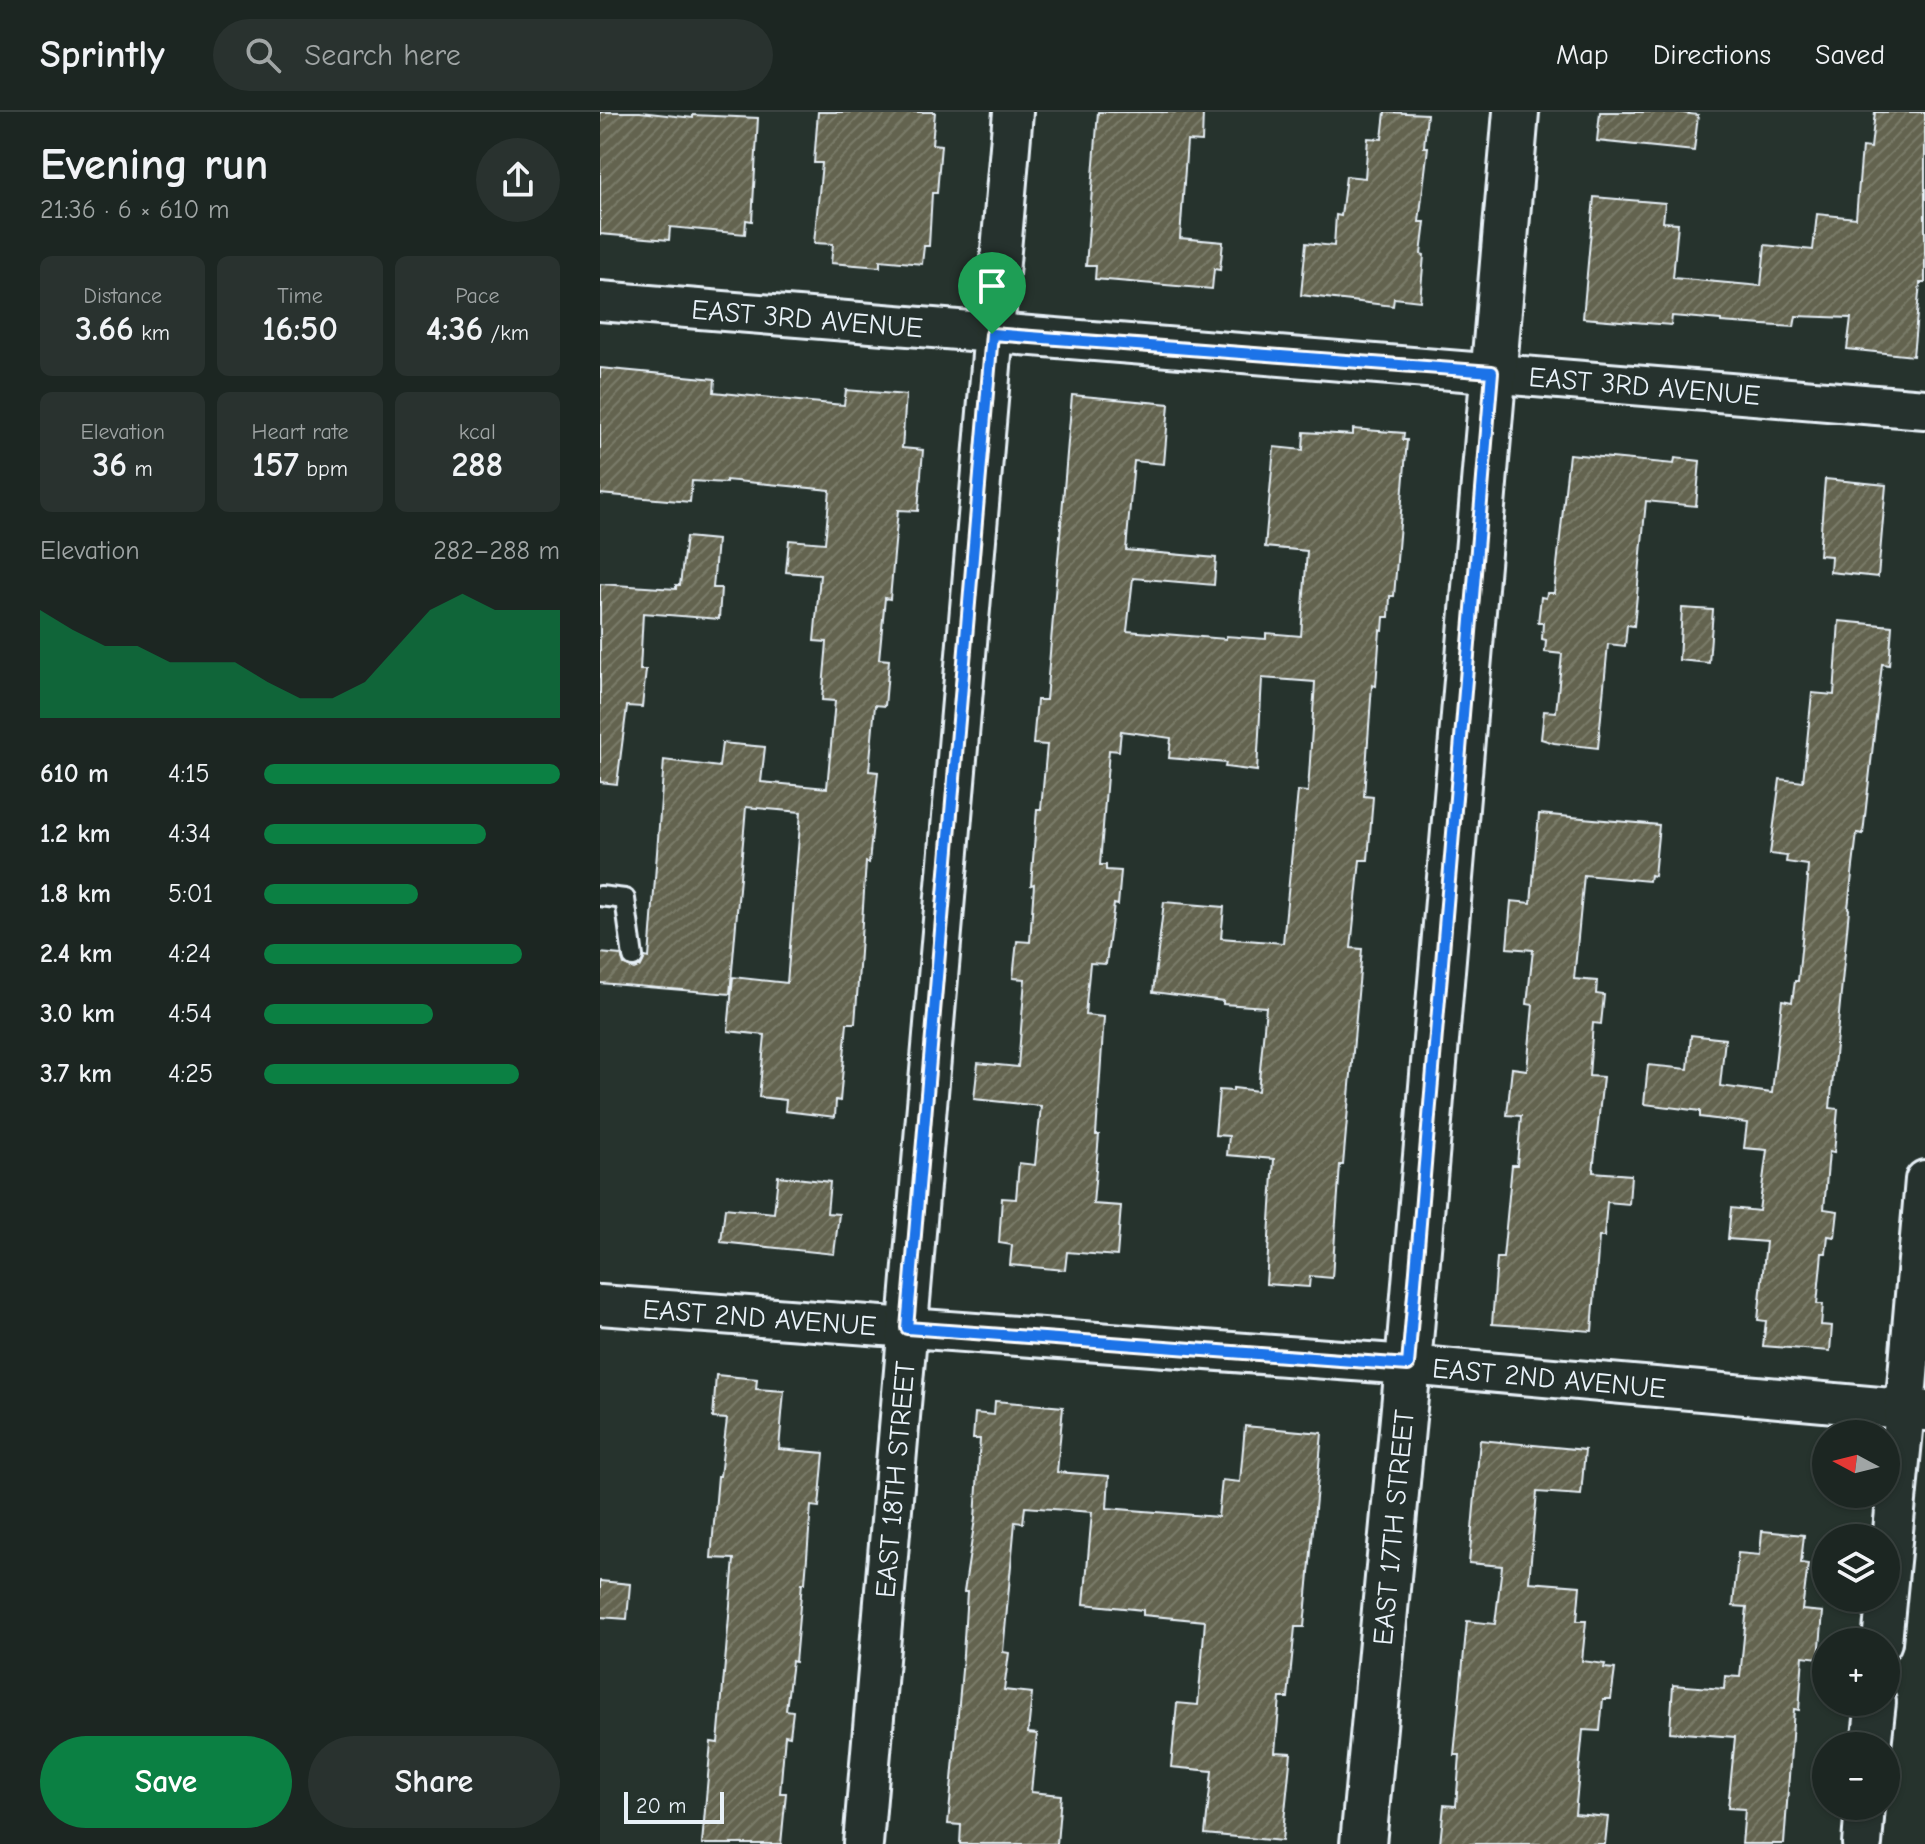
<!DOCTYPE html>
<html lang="en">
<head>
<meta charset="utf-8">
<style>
  :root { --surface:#1c2622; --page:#29322f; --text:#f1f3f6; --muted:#a0a5a5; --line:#3a4340; --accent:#0b8043 }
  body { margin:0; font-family:"Comic Neue",sans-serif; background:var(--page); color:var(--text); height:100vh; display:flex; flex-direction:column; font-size:30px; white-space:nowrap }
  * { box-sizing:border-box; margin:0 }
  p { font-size:26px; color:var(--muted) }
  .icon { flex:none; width:44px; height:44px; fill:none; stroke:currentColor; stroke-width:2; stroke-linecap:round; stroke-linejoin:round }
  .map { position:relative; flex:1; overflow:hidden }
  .side { display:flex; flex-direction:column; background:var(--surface); width:600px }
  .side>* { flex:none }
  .needle { width:52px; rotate:277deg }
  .tools { position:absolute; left:1212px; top:1308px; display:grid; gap:16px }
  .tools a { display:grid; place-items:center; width:88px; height:88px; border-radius:50%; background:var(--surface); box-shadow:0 2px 6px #0004,0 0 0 2px var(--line); font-size:40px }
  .scale { position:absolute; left:24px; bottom:20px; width:100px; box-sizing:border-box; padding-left:8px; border:4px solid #e8f1f8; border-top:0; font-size:22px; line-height:28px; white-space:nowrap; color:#e8f1f8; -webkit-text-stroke:6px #26332d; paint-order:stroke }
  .pin { position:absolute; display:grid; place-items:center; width:68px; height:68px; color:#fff; margin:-82px -34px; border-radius:50% 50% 50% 0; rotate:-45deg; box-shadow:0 0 8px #0007 }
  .pin .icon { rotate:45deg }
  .round { display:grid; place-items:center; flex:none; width:84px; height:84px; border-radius:42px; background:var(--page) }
  .overview { display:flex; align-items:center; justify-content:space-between; height:136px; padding:0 40px }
  h1 { font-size:44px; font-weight:700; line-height:60px }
  .stats { display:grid; grid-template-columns:repeat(3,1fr); gap:12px; height:136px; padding:8px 40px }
  .stats div { display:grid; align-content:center; border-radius:12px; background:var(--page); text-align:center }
  .stats b { font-size:34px; font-weight:700 }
  .stats small { font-size:22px; font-weight:400 }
  .stats p { font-size:22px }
  .chart { height:224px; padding:16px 40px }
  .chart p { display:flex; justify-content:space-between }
  .chart svg { width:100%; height:144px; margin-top:8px; fill:var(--accent); opacity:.7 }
  .button { display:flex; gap:16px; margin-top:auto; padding:16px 40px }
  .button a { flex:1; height:92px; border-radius:48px; background:var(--accent); color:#fff; font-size:32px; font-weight:700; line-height:92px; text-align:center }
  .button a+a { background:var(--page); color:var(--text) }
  ul { padding:0 40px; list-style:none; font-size:26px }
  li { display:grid; grid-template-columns:128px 96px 1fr; align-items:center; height:60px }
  li i { height:20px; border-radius:10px; background:var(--accent) }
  header { display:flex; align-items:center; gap:48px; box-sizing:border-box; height:112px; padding:0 40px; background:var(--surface); border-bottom:2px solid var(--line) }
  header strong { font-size:38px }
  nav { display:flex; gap:44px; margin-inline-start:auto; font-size:28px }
  .search { width:560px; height:72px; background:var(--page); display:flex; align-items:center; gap:20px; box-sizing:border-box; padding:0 28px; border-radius:44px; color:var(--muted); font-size:30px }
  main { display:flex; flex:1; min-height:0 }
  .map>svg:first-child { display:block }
</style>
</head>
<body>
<header>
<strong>Sprintly</strong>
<div class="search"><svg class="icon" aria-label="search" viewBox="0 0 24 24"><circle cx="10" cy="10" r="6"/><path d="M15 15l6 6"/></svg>Search here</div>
<nav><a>Map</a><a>Directions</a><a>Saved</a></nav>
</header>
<main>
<section class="side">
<div class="overview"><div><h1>Evening run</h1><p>21:36 · 6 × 610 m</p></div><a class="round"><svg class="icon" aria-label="share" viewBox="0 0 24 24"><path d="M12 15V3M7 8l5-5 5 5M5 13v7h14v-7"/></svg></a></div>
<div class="stats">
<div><p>Distance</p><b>3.66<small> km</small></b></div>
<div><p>Time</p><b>16:50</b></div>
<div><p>Pace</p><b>4:36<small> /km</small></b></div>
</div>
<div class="stats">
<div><p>Elevation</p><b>36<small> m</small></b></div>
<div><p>Heart rate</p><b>157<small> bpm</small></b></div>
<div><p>kcal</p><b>288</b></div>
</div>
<div class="chart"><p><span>Elevation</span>282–288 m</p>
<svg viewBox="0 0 160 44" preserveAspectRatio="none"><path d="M0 44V11L10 17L20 22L30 22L40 27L50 27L60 27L70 33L80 38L90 38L100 33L110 22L120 11L130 6L140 11L150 11L160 11V44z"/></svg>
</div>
<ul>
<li><b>610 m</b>4:15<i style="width:100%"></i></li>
<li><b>1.2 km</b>4:34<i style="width:75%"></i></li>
<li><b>1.8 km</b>5:01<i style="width:52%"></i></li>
<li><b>2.4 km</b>4:24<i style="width:87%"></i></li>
<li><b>3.0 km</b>4:54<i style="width:57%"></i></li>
<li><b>3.7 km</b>4:25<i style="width:86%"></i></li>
</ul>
<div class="button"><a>Save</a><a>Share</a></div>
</section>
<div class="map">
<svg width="1325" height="1732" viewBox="0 0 1325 1732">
  <defs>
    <pattern id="building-hatch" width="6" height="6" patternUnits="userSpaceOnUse" patternTransform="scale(2)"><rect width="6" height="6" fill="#64644f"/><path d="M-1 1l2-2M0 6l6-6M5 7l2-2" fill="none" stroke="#7a7b69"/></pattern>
  </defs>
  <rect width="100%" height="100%" fill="#26332d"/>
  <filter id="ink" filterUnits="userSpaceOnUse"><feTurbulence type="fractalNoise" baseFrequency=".0125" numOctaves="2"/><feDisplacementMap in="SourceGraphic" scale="16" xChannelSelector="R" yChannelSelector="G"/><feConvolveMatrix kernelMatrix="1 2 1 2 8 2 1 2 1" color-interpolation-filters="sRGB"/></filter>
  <g filter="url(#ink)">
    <g fill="url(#building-hatch)" stroke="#e8f1f8" stroke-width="2">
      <path d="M0,0H40L93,6V3L158,6L152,109L146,108L145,122L70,115L69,128L0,122Z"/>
      <path d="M218,0H335L332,32L341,33L337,81H332L329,134H324L322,152L280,148V155L231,151L233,132L214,131L222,51H214Z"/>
      <path d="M498,0H603L602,30L587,29L580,126L623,130L620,158L614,157L612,177L495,167L496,154H486Z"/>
      <path d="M785,0L827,2L824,35H828L819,110H825L821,142L824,143L820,189L794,186L793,194L701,183L706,131L734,134L736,103L741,104L746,64L765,66L768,26L782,27Z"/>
      <path d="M1000,0H1075L1098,3L1094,39L997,29Z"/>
      <path d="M1275,0H1325V171H1320L1313,244L1247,237L1251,206L1196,204L1194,215L1121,210V208L1072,204L1071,213L983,206L994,85L1065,91L1063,110L1078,111L1073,166L1161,174L1165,133L1213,138L1217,102L1256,106L1262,35L1271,36Z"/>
      <path d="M0,256L115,267L114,280L199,289L244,293L246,278L306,283L302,336L323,338L318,399L298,398L290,487L285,486L279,547L289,548L285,594L275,593L269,659L278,660L269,751L266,750L257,885L255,911H247L240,989L236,988L235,1005L185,999L186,988L159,985L165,923L128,919L133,865L187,871L201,700L146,695L130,882L0,871V841L21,843L24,853L34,857L41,854L45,845L49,846L64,648L119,655L122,631L165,635L161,670L227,676L235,589L222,588L227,530L214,529L220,463L186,460L189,428L225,431L230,378L126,368V371L92,369L90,390L0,382Z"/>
      <path d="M472,283L569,292L564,352L534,349L526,438L616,446L614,473L533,466L527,519L626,527V524L666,527V521L701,524L707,439L665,435L674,335L703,338L704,320L753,323V317L804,321L803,328H807L794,484H790L789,505H784L783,519L780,518L776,574L772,573L764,684L773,685L768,748H760L751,836L762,837L743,1053H740L732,1166L710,1164L709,1175L666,1172L674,1047L627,1043L629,1024L615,1023L619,978L633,979V976L658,979L666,895L623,892V889L553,880L564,790L624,795L621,826L683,831L698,679L708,680L715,570L662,566L657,659L625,655L626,651L569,646L571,626L521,619L519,639L509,638L500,753H506V758L521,759L518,793L514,792L506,852L490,851L485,903L504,905L496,1023H499L493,1092L521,1094L517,1144L467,1140L465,1158L410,1153L412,1133L399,1131L402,1086L416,1087L419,1051L435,1053L441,994L374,987L378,951L418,955L425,867L413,866L417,829L430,830L434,772L431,773L437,697H441L447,633L433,632L437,588H446Z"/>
      <path d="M969,342L1074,352L1075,346L1100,349L1096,394L1046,389L1034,514L1027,513L1025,534L1008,532L998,636L954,631L941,627L944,599L956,600L962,542L945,540L946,528L942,527L943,511H938L941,485L946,486L947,481H954Z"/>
      <path d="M1225,367L1286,373L1278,465L1230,460L1231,444L1219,443Z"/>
      <path d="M86,425L117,428L113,476H121L119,507L43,501L40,558H46L42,595L27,594L17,672L0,670V472L76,477V473H80Z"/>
      <path d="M1082,496L1113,498L1109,551L1079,548Z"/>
      <path d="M1239,509L1292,514L1289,553L1282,552L1263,722L1257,721L1248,796L1249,797L1230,996L1238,997L1234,1041L1229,1040L1224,1097L1238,1099L1235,1125L1228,1124L1226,1141H1222L1217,1192H1223L1221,1213L1232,1214L1230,1239L1163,1234L1166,1209L1158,1208L1166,1130L1128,1127L1131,1096L1159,1099L1167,1038L1144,1036L1147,1011L1100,1005V999L1044,992L1048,953L1088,957L1091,923L1125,927L1120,974L1172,981L1182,888L1192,890L1195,869H1198L1208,766H1207L1208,753L1186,750L1187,744L1170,742L1180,667L1203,670L1212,581L1234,583Z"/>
      <path d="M939,702L1059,713L1054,764L1050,763L1049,769L984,763L974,867L997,869L996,882L1004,883L1001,912L993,911L989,964L1003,965L993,1060L1031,1063L1029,1092L1007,1090L1004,1125H999L992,1219L892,1212L897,1146H903L912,1053H917L921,1004L907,1003L912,956L927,958L933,893L927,892L933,838L907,836L911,789L931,791Z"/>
      <path d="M178,1064L230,1070L227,1101L239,1102L234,1142L121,1130L125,1096L174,1101Z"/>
      <path d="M116,1263L157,1267L156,1277L184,1279L179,1337L224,1341L219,1395L211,1394L205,1471H202L195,1550L192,1549L186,1598L193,1599L190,1624L185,1623L180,1681H186L181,1732H102L111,1630L118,1631L134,1447L111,1446L118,1364H120L127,1307L113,1306Z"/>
      <path d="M395,1289L463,1295L457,1360L509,1364L507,1396L618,1405L622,1368L640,1370L645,1314L722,1321L704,1515H695L688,1586H680L675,1640L691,1641L682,1729L605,1722L612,1659L571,1655L577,1591L598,1593L605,1509L543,1503V1498L484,1492L492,1400L425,1395L423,1411L415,1410L403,1540L409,1541L404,1578L432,1581L428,1621L437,1622L431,1680L461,1683L457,1732H360L361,1713L348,1712L362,1558L367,1480H364L375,1407L380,1327H373L375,1301L394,1303Z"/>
      <path d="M880,1328L985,1338L981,1383L937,1380L929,1470L980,1474L977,1509H986L982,1549L1005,1552L1004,1556L1015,1557L1011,1587H1003L1000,1619L983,1618L975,1702L1008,1705L1005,1732H840L844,1693L856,1694L860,1643H854L867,1509L895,1512L902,1454L869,1451Z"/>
      <path d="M1162,1419L1204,1423L1201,1451L1208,1452L1202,1498L1223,1500L1219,1546L1203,1544L1199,1598L1194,1597L1184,1732H1142L1145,1697L1128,1696L1135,1625L1070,1620L1073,1573L1124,1577L1125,1564L1140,1565L1147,1495L1133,1494L1138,1441L1160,1443Z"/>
      <path d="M0,1469L30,1472L27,1507L0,1505Z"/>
    </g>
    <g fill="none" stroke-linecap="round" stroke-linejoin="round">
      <g stroke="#e8f1f8" stroke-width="24">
        <path id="lane" d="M0,784L25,787L33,845"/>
      </g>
      <g stroke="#e8f1f8" stroke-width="44">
        <g id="street">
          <path id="s1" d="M0,189C442,226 883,259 1325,297"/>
          <path id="s2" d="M0,1193L808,1253L1325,1299"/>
          <path d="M1282,1530L1305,1298L1325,1068"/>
          <path d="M1271,1634L1276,1590"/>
          <path id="s3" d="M263,1732L413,0"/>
          <path d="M1262,1732L1265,1694"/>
        </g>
      </g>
      <g stroke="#e8f1f8" stroke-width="50">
        <g id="secondary">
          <path id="s4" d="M763,1732L808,1253L916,0"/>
        </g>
      </g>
      <use href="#lane" stroke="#26332d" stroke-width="18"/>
      <use href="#street" stroke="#26332d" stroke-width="38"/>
      <use href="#secondary" stroke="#26332d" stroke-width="44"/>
    </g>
  </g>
  <g fill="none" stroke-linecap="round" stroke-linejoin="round" filter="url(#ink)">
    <g stroke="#fff" stroke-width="16">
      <path id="route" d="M392,222L892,260L808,1253L307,1216Z"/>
    </g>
    <use href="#route" stroke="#1a73e8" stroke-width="10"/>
  </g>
  <g text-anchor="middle" stroke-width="6" stroke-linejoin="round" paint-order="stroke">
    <g font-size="28" fill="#e8f1f8" stroke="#26332d">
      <text dy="10" stroke="none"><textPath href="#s1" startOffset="208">EAST 3RD AVENUE</textPath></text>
      <text dy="10" stroke="none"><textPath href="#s1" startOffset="1048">EAST 3RD AVENUE</textPath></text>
      <text dy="10" stroke="none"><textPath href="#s2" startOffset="160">EAST 2ND AVENUE</textPath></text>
      <text dy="10" stroke="none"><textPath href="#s2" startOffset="952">EAST 2ND AVENUE</textPath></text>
      <text dy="10" stroke="none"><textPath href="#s3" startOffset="366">EAST 18TH STREET</textPath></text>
      <text dy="10" stroke="none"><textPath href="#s4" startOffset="318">EAST 17TH STREET</textPath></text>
    </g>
  </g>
</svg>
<div class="tools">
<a><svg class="needle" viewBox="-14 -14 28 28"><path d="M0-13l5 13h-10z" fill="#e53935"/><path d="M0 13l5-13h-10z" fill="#a0a5a5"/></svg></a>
<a><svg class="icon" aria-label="layers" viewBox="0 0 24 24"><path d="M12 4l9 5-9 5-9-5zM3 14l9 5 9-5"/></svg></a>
<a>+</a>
<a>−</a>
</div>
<div class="scale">20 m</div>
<div class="pin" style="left:392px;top:222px;background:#1e9e55"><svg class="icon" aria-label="arrive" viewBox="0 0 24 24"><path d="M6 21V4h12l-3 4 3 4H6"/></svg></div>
</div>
</main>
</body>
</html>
